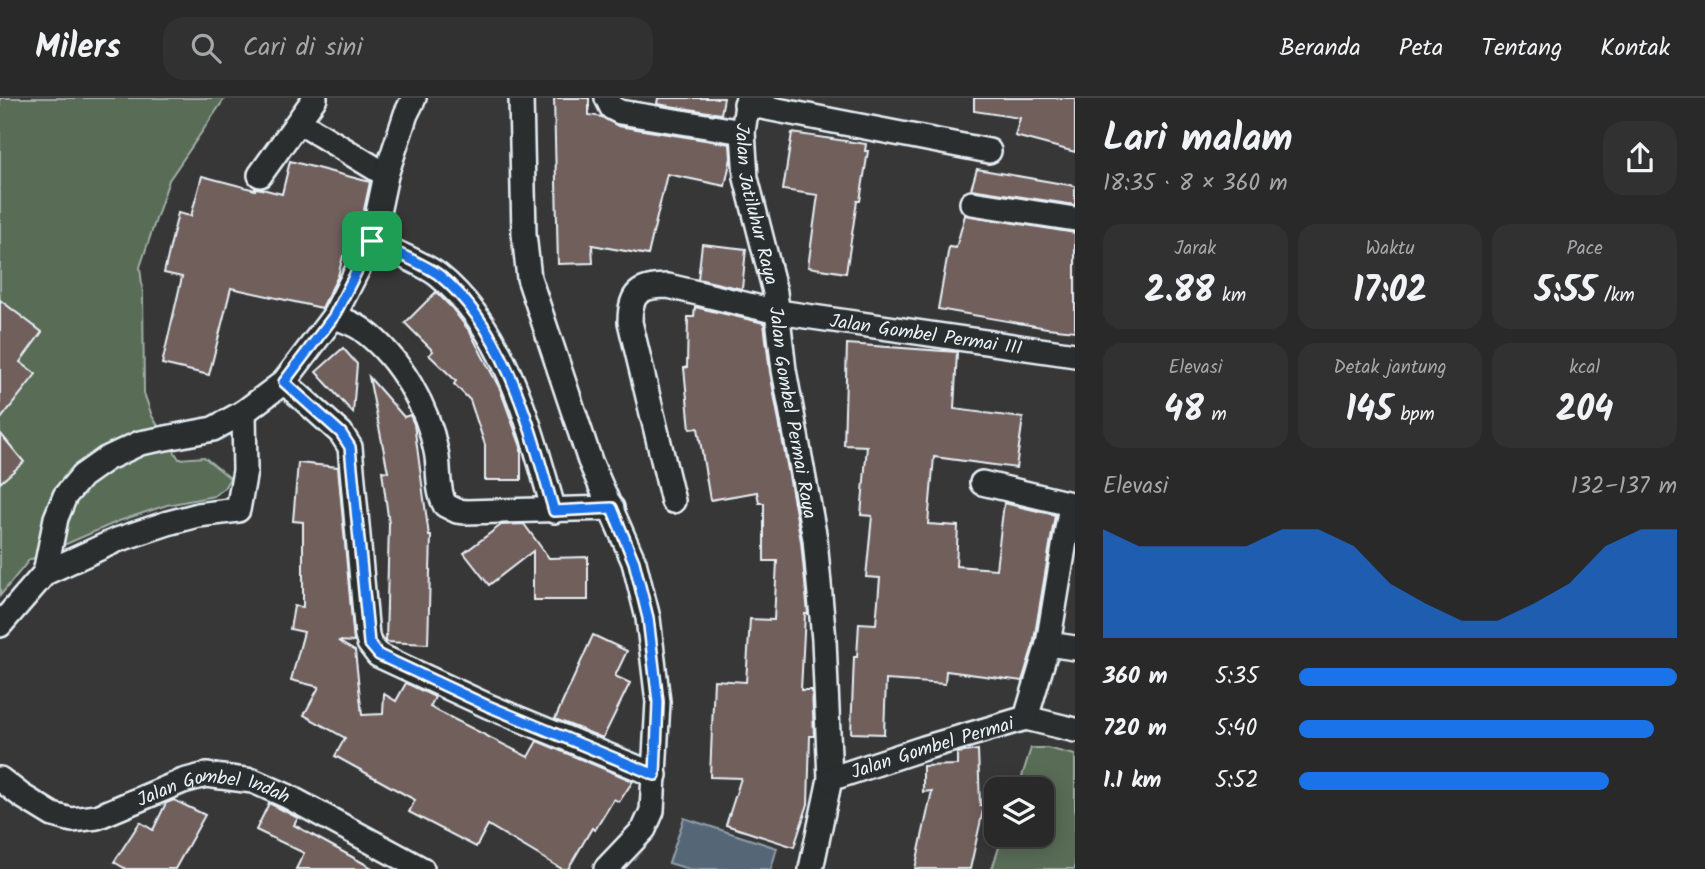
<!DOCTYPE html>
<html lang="id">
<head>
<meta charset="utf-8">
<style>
  :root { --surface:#2a2929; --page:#323131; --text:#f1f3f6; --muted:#a5a6a8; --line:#464546; --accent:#1a73e8 }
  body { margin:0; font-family:Kalam,sans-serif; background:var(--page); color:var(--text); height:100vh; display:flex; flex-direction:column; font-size:26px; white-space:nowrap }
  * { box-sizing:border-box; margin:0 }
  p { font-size:23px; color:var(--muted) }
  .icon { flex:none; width:38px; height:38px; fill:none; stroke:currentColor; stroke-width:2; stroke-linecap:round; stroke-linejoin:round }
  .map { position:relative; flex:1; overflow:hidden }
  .sheet { display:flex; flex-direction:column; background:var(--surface); width:630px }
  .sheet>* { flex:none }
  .controls { position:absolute; left:984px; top:679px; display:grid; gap:14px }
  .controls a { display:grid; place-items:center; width:70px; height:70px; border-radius:14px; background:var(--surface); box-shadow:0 4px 18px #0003,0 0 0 2px var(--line); font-size:35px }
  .pin { position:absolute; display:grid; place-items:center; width:60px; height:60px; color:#fff; margin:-30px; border-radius:14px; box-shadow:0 4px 10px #0006 }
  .round { display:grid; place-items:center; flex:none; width:74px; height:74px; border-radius:21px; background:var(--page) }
  .overview { display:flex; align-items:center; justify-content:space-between; height:119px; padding:0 28px }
  h1 { font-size:38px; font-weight:700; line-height:52px }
  .figures { display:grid; grid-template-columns:repeat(3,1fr); gap:10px; height:119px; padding:7px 28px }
  .figures div { display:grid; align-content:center; border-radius:18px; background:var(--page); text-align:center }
  .figures b { font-size:35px; font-weight:700 }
  .figures small { font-size:19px; font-weight:400 }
  .figures p { font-size:19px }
  .chart { height:196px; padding:14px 28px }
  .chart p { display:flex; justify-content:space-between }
  .chart svg { width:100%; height:126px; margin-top:7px; fill:var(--accent); opacity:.7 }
  ul { padding:0 28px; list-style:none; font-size:23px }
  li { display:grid; grid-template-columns:112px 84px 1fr; align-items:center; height:52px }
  li i { height:18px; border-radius:9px; background:var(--accent) }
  header { display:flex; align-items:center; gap:42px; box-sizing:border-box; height:98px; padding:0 35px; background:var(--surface); border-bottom:2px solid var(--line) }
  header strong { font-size:33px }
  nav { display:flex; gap:38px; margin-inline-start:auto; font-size:24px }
  .search { width:490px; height:63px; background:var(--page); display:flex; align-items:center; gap:18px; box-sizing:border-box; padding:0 24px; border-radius:21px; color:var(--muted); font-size:26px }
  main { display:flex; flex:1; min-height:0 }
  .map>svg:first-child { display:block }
</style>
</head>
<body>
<header>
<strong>Milers</strong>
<div class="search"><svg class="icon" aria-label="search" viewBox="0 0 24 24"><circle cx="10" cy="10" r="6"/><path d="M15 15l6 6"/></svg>Cari di sini</div>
<nav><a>Beranda</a><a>Peta</a><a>Tentang</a><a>Kontak</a></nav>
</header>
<main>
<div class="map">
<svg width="1075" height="771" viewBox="0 0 1075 771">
  <rect width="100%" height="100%" fill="#383737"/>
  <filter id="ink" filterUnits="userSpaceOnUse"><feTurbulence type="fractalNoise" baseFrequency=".0143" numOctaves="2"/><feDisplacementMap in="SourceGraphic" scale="14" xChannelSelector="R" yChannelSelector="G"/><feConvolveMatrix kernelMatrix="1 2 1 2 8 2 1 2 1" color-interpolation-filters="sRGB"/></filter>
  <g filter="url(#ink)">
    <g fill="#596c56" stroke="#a0aea7" stroke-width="2">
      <path d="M0,0H225L169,82L140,169L143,196L144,295L152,318L179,361L204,359L230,380L224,390L214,398L167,407L119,423L29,462L0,498Z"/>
      <path d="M1031,650H1047L1075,657V771H992L1003,737H1041V691H1018Z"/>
    </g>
    <path fill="#546677" stroke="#8f9eab" stroke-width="2" d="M684,720L777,750L771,771H689L669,765Z"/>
    <g fill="#715e5b" stroke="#e8f1f8" stroke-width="2">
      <path d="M554,0H589V17L602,19L618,28L730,46L731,60L725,88L667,76L648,157L592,147L593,165L558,166Z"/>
      <path d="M658,0H724L721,16L657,6Z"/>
      <path d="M974,0H1075V54L1015,38L1020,20L974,13Z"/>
      <path d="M792,35L866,46L865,53H868L860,103H857L846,175L808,169L818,97L783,92Z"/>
      <path d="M290,63L370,84L358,140L348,160L343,158L338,178L322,210L231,190L209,277L162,266L182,179L164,175L178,115L191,118L202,78L255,92V90L262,91L282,96Z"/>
      <path d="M977,71L1075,88V107L971,91Z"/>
      <path d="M965,117L1075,135V233L1047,230L938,211L949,149L956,150Z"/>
      <path d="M702,146L746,151L742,191L698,181Z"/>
      <path d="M436,194L451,209L470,234L500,291L521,349V382H485V347L470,302L454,286L456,283L429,257L433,253L405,225Z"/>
      <path d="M0,202L42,234L20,264L36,276L0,322Z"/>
      <path d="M695,209L764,225L770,274L801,443L808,516H805L801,592H812L814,638H810L808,706L794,749L726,727L741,680L710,679L714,582L746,584L750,521L774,522L777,463H764V405H759L757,394L710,402L698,330L690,331L684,270L687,269L688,219H694Z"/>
      <path d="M847,246L957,254L954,311L1023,320L1016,370L934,359L928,426L958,428L956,468L996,471L1004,405L1055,417L1033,548L1022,583L946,573L945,586L886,582L884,636L851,635L854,559H857L859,525L876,526L880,480L866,479L872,418L861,417L867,348L844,347Z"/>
      <path d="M343,250L357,266L353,315L316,274Z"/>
      <path d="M369,279L404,319L410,317L414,326L429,438H431L428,546L386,544L389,426L382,373L388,374Z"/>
      <path d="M0,335L24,364L0,385Z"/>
      <path d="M298,365L338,369L354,544L338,543L355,553L362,617L383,616L384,596L396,603L406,585L435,599L430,609L528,659L537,643L633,683L619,704L614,701L595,732L592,730L568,771H562L488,727L476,749L409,714L415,702L335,658L345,640L304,617L319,589L291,582L304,534L290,531L294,508L303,509V424L293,423Z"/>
      <path d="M524,426L549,460L588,459V502H533V453L489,487L464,455L501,427Z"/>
      <path d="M593,537L627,553L615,578L630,585L603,640L555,621Z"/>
      <path d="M978,652L980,707L984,708L970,771H915L932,693L923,694V668L957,667V655Z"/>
      <path d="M174,702L205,717L175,771H126L114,764L140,724L153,732L166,705Z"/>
      <path d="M269,705L298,720L294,727L374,771H296L304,755L256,732Z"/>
    </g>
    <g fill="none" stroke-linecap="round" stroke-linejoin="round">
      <g stroke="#e8f1f8" stroke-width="28">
        <g id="street">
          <path d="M521,0L524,136L529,180L590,363L634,464L648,520L658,604L652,713L644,731L606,771"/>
          <path d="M607,0L612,10L620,14L743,34"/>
          <path id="s1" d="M748,0L743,34L746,80L775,194L784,272L815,441L824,542L830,681L811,771"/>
          <path d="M746,6L989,53"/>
          <path d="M299,24L386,77"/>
          <path d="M260,77L315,0"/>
          <path d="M972,105L1075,121"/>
          <path d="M372,143C391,153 423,165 438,177C507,232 531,333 554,413"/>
          <path d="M334,218C344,223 356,226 364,233C400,260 428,310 436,353C440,370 436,391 445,407L457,413L466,414L612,410"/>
          <path d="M284,284L341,335L350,349L367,538L369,545L378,557L488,608L655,677"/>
          <path d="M244,314L284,284L334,218L372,143L386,77L406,16L414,0"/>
          <path d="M982,385L1075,407"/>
          <path id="s2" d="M673,403L630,224C630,195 639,188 668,188L778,214L1075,257"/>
          <path d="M0,527L45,475L117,442L168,425L198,417L238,412L245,373L244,314L213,331L140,345L106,361L82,378L65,398L56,420L45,475"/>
          <path d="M1048,546L1075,550"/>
          <path d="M1026,620L1075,632"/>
          <path id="s3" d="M0,681L22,698L53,717L72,722L97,719L183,683L206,677L253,683L287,698L422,771"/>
          <path id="s4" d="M830,681L924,650L1026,620L1048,546L1071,407"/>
        </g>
      </g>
      <use href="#street" stroke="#2a2d2e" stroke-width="23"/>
    </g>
  </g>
  <g fill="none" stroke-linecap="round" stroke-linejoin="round" filter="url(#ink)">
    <g stroke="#fff" stroke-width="14">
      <path id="route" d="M372,143C391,153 423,165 439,177C507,232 531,333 554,413L612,410L634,464L648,520L658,604L655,677L488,608L379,557L369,545L350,349L341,335L284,284L334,218Z"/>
    </g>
    <use href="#route" stroke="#1a73e8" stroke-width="9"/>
  </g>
  <g text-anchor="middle" stroke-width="5" stroke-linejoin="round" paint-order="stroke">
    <g font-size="19" fill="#e8f1f8" stroke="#2a2d2e">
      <text dy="7" stroke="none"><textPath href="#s1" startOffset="108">Jalan Jatiluhur Raya</textPath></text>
      <text dy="7" stroke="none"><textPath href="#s2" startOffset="509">Jalan Gombel Permai III</textPath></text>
      <text dy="7" stroke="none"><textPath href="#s1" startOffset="320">Jalan Gombel Permai Raya</textPath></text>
      <text dy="7" stroke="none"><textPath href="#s4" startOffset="107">Jalan Gombel Permai</textPath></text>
      <text dy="7" stroke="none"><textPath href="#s3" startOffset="233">Jalan Gombel Indah</textPath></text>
    </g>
  </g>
</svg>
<div class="controls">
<a><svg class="icon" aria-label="layers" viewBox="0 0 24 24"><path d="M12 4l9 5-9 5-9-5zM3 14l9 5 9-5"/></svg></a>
</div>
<div class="pin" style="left:372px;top:143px;background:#1e9e55"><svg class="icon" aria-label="arrive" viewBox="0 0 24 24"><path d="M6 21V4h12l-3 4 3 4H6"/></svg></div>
</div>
<section class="sheet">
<div class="overview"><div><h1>Lari malam</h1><p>18:35 · 8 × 360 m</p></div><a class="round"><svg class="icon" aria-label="share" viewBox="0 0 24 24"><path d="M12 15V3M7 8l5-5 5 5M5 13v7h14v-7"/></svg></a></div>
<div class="figures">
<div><p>Jarak</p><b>2.88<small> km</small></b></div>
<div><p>Waktu</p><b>17:02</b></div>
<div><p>Pace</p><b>5:55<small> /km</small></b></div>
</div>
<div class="figures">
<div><p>Elevasi</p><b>48<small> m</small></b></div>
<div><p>Detak jantung</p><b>145<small> bpm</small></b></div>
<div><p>kcal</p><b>204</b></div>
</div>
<div class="chart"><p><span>Elevasi</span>132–137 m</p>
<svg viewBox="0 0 160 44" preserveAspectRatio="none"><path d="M0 44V6L10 12L20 12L30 12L40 12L50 6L60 6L70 12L80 25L90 32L100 38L110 38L120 32L130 25L140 12L150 6L160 6V44z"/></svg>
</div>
<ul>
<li><b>360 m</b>5:35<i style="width:100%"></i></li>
<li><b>720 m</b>5:40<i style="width:94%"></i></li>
<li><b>1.1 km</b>5:52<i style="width:82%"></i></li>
</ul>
</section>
</main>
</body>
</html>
